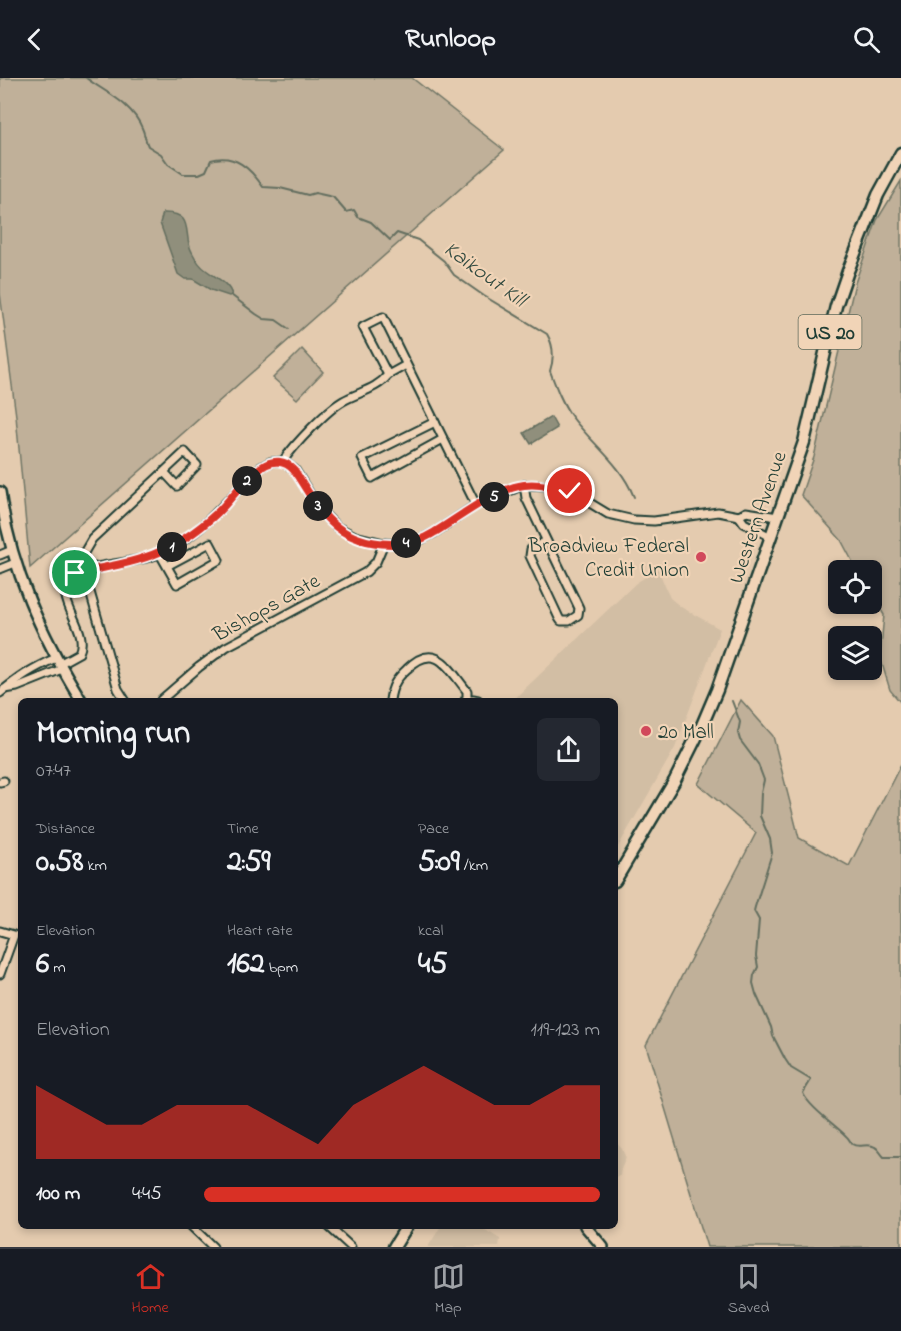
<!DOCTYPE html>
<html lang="en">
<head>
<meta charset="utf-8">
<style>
  :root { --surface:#171b24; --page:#242831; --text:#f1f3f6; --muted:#9ea1a6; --line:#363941; --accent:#d93025 }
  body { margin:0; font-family:"Indie Flower",sans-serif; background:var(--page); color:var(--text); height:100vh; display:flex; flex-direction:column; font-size:22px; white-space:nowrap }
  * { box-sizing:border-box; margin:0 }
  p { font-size:20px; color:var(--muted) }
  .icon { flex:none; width:33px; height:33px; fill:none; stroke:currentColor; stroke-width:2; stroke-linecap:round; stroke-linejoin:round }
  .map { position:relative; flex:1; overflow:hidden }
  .side { position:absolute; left:18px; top:620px; width:600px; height:531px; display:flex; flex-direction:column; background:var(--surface); border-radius:9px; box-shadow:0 3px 9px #0003 }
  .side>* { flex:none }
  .buttons { position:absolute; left:828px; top:482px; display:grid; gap:12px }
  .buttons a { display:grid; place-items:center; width:54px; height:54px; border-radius:9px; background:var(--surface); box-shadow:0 3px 9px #0003; font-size:30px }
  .pin { position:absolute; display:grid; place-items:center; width:51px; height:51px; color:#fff; margin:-26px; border:3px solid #fff; border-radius:50%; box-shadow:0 2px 6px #0007 }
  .km { position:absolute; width:30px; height:30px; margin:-15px; border-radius:50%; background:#222; color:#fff; font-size:16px; line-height:30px; text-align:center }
  .round { display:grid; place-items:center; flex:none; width:63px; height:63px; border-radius:9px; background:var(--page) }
  .headline { display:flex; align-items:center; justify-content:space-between; height:102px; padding:0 18px }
  h1 { font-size:33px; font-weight:700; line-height:45px }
  .stats { display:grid; grid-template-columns:repeat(3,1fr); gap:9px; height:102px; padding:6px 18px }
  .stats div { display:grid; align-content:center }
  .stats b { font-size:30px; font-weight:700 }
  .stats small { font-size:16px; font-weight:400 }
  .stats p { font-size:16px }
  .chart { height:168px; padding:12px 18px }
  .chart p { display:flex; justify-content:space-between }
  .chart svg { width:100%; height:108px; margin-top:6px; fill:var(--accent); opacity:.7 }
  ul { padding:0 18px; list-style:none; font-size:20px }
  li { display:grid; grid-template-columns:96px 72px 1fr; align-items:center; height:45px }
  li i { height:15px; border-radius:8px; background:var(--accent) }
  header { display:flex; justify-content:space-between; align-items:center; height:78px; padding:0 18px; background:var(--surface); font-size:27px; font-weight:700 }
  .tabs { display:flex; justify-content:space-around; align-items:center; height:84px; border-top:2px solid var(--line); background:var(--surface); font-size:16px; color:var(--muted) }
  .tabs a { display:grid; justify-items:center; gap:3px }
  .tabs .current { color:var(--accent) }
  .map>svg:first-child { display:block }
</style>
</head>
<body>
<header><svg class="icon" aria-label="back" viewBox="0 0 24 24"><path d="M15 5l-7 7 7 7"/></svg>Runloop<svg class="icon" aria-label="search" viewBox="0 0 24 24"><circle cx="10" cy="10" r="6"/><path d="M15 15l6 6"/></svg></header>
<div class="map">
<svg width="901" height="1169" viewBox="0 0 901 1169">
  <rect width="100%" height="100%" fill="#e4cbaf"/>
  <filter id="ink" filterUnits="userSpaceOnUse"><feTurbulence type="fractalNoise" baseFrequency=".0167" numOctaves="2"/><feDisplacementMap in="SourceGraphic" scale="12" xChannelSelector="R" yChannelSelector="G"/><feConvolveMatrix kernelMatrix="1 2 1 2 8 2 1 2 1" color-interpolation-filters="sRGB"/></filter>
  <g filter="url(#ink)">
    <g fill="#d2bea4">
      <path d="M658,491L670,520L681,529L720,551L675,670L615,774V622H513L636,505Z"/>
      <path d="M615,1063L622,1071L626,1080L621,1091L620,1098L615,1101Z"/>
      <path d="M441,1148H479L500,1161L499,1169H428Z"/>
    </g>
    <g fill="#c0b099" stroke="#707666" stroke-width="1.5">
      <path d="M0,0H412L504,72L30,490L16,338L0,215Z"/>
      <path d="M901,103V625L890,612L880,579L884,537L872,517V492H857L841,462L801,417L814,379L855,205L877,142Z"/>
      <path d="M302,271L323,294L297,321L273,300Z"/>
      <path d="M741,622L773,658L799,760L849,788L901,686V1169H707L646,967L756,755L698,706Z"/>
    </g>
    <g fill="#908f7b" stroke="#636e5f" stroke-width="1.5">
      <path d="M163,135C196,134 182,157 192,174C195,180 200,188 206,192C215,199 229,205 232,217L229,218L211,212L193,201H185L178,196L160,145Z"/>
      <path d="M551,339L557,350L531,366L524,355Z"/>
    </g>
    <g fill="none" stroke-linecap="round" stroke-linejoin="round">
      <g stroke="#636e5f" stroke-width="2">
        <path d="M86,0C106,15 132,25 142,50C145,56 145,62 148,68L161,76L168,86L183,96H199L206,93L211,82C235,75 251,91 263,109L280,110L308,117L315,115L333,119L346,134L354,132L358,139L371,144L390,162L397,155L418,162L444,183L454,197L484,218L547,256C554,268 554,281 550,293C556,309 562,325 572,339C593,367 621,386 634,419"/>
        <path d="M231,217L256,236L264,241L276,242L289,251"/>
        <path d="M732,623L740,644L738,655L740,662L758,686L764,702L761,715L760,738L770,761L772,775L755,829L754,833L759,842L756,878L758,889L754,897L753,905L756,916L771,949L773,958L785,981L791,990L811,1002L803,1015C808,1028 835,1047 846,1058C849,1060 850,1064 852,1066C859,1071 868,1064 875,1069C879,1071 880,1075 884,1079H901"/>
      </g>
      <g stroke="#1f3d34" stroke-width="11">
        <g id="street">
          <path d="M406,287L388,297L363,249L383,239L476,427"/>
          <path d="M435,344L362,380L372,400L443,361"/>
          <path d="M283,383L295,392L319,431L337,449L355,458L384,465L398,466L420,462L434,455L476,427L524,407L550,408L570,413L608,436L634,442L654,443L718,434L739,438L746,434L778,439"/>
          <path d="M283,383C294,367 327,332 343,323C359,314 377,311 388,297"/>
          <path d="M524,407L526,420L579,530L578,537L569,543H561L559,540L530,478L531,471L546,463"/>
          <path d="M739,438L744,445L771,459"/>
          <path d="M160,476L177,506L219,482L210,465L167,488"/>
          <path d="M0,477L12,472"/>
          <path d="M0,491L15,485"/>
          <path d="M59,586L79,575C91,550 51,522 71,497C94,486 131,486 156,477C202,460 227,419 261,389L270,384L283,383"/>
          <path d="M5,611L17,609L62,591"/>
          <path d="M0,615C19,599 33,590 56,580"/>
          <path d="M125,622L118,611L90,514L82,478L92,461L185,374L197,387L177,408L164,394"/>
          <path d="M161,622L199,589L226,569L366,494L376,484L384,465"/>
          <path d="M390,622C392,608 396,601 407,591C436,562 449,591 467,613V621"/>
          <path d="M465,622L473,621L478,622"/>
          <path d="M0,704L4,703"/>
          <path d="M0,853L14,857L0,896"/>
          <path d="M191,1148L213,1169"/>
          <path d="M328,1148L351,1169"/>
        </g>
      </g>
      <g stroke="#1f3d34" stroke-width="14">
        <g id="secondary">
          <path d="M0,414C11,492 41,556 81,622"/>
          <path d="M585,1148L603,1169"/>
        </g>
      </g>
      <g stroke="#1f3d34" stroke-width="15">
        <g id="primary">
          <path d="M615,803L675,702L700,652L717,612L804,364L836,228L848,193L878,117L901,75"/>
          <path d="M394,1169L407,1148"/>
        </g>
      </g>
      <use href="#street" stroke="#f1d4b7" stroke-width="7"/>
      <use href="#secondary" stroke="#f1d4b7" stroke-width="9"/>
      <use href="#primary" stroke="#f1d4b7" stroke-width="10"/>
    </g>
  </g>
  <g fill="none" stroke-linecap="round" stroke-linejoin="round" filter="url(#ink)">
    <g stroke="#fff" stroke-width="12">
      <path id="route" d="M75,495C135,484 170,479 217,435C232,421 244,400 262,389C273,381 285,382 294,392C306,410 316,430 331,444C357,469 406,473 435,454C460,439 495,411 524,407C540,405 556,409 570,413"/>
    </g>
    <use href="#route" stroke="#d93025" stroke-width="8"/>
  </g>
  <g fill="#d1495b" stroke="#f1d4b7" stroke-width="2">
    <circle cx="701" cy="479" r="6"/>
    <circle cx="646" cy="653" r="6"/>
  </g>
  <g text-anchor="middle" stroke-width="4.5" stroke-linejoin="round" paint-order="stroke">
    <rect fill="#f1d4b7" stroke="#5e6a5b" stroke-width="1.5" x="798.5" y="237" width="63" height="34" rx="4.5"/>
    <g font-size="20" font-weight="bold" fill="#1f3d34">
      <text x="830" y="261">US 20</text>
    </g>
    <g font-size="21" fill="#1f3d34" stroke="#f1d4b7">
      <text transform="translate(757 439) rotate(-71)" y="7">Western Avenue</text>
      <text transform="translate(266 529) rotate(-29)" y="7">Bishops Gate</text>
    </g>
    <g font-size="21" fill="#1f3d34" stroke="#f1d4b7" text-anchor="end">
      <text x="689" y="474">Broadview Federal<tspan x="689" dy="24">Credit Union</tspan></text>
      <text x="658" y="660" text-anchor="start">20 Mall</text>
    </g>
    <g font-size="22" font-style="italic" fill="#30493f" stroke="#f1d4b7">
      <text transform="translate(486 195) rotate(36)" y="8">Kaikout Kill</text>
    </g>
  </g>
</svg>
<div class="buttons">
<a><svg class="icon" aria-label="locate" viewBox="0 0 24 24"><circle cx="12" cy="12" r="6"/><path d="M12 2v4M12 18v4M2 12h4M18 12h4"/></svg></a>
<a><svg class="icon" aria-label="layers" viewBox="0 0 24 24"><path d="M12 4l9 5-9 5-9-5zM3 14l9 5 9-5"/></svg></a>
</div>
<div class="pin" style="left:75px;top:495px;background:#1e9e55"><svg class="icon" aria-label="arrive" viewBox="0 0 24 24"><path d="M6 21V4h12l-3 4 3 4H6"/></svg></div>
<div class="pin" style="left:570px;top:413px;background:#d93025"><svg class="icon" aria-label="check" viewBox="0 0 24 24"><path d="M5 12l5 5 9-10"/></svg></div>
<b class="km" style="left:172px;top:469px">1</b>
<b class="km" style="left:247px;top:403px">2</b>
<b class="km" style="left:318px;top:428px">3</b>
<b class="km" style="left:406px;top:465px">4</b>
<b class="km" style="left:494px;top:419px">5</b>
<section class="side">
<div class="headline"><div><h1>Morning run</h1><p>07:47</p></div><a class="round"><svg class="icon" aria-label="share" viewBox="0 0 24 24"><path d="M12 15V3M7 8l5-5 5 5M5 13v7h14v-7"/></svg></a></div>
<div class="stats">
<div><p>Distance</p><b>0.58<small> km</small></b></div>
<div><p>Time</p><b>2:59</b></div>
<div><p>Pace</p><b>5:09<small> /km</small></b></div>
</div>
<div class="stats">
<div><p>Elevation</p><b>6<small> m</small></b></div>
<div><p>Heart rate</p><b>162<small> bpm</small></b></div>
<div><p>kcal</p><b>45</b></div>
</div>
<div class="chart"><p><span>Elevation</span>119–123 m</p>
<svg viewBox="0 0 160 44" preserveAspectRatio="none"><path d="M0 44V14L10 22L20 30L30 30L40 22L50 22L60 22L70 30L80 38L90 22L100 14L110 6L120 14L130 22L140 22L150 14L160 14V44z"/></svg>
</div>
<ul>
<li><b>100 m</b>4:45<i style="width:100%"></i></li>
</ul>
</section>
</div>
<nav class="tabs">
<a class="current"><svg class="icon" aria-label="home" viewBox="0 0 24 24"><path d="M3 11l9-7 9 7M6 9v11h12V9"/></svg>Home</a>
<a><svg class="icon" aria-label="map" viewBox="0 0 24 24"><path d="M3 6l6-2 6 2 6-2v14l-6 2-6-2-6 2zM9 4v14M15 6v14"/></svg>Map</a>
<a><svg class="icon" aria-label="saved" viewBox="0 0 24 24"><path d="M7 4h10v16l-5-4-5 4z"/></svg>Saved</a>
</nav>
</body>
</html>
